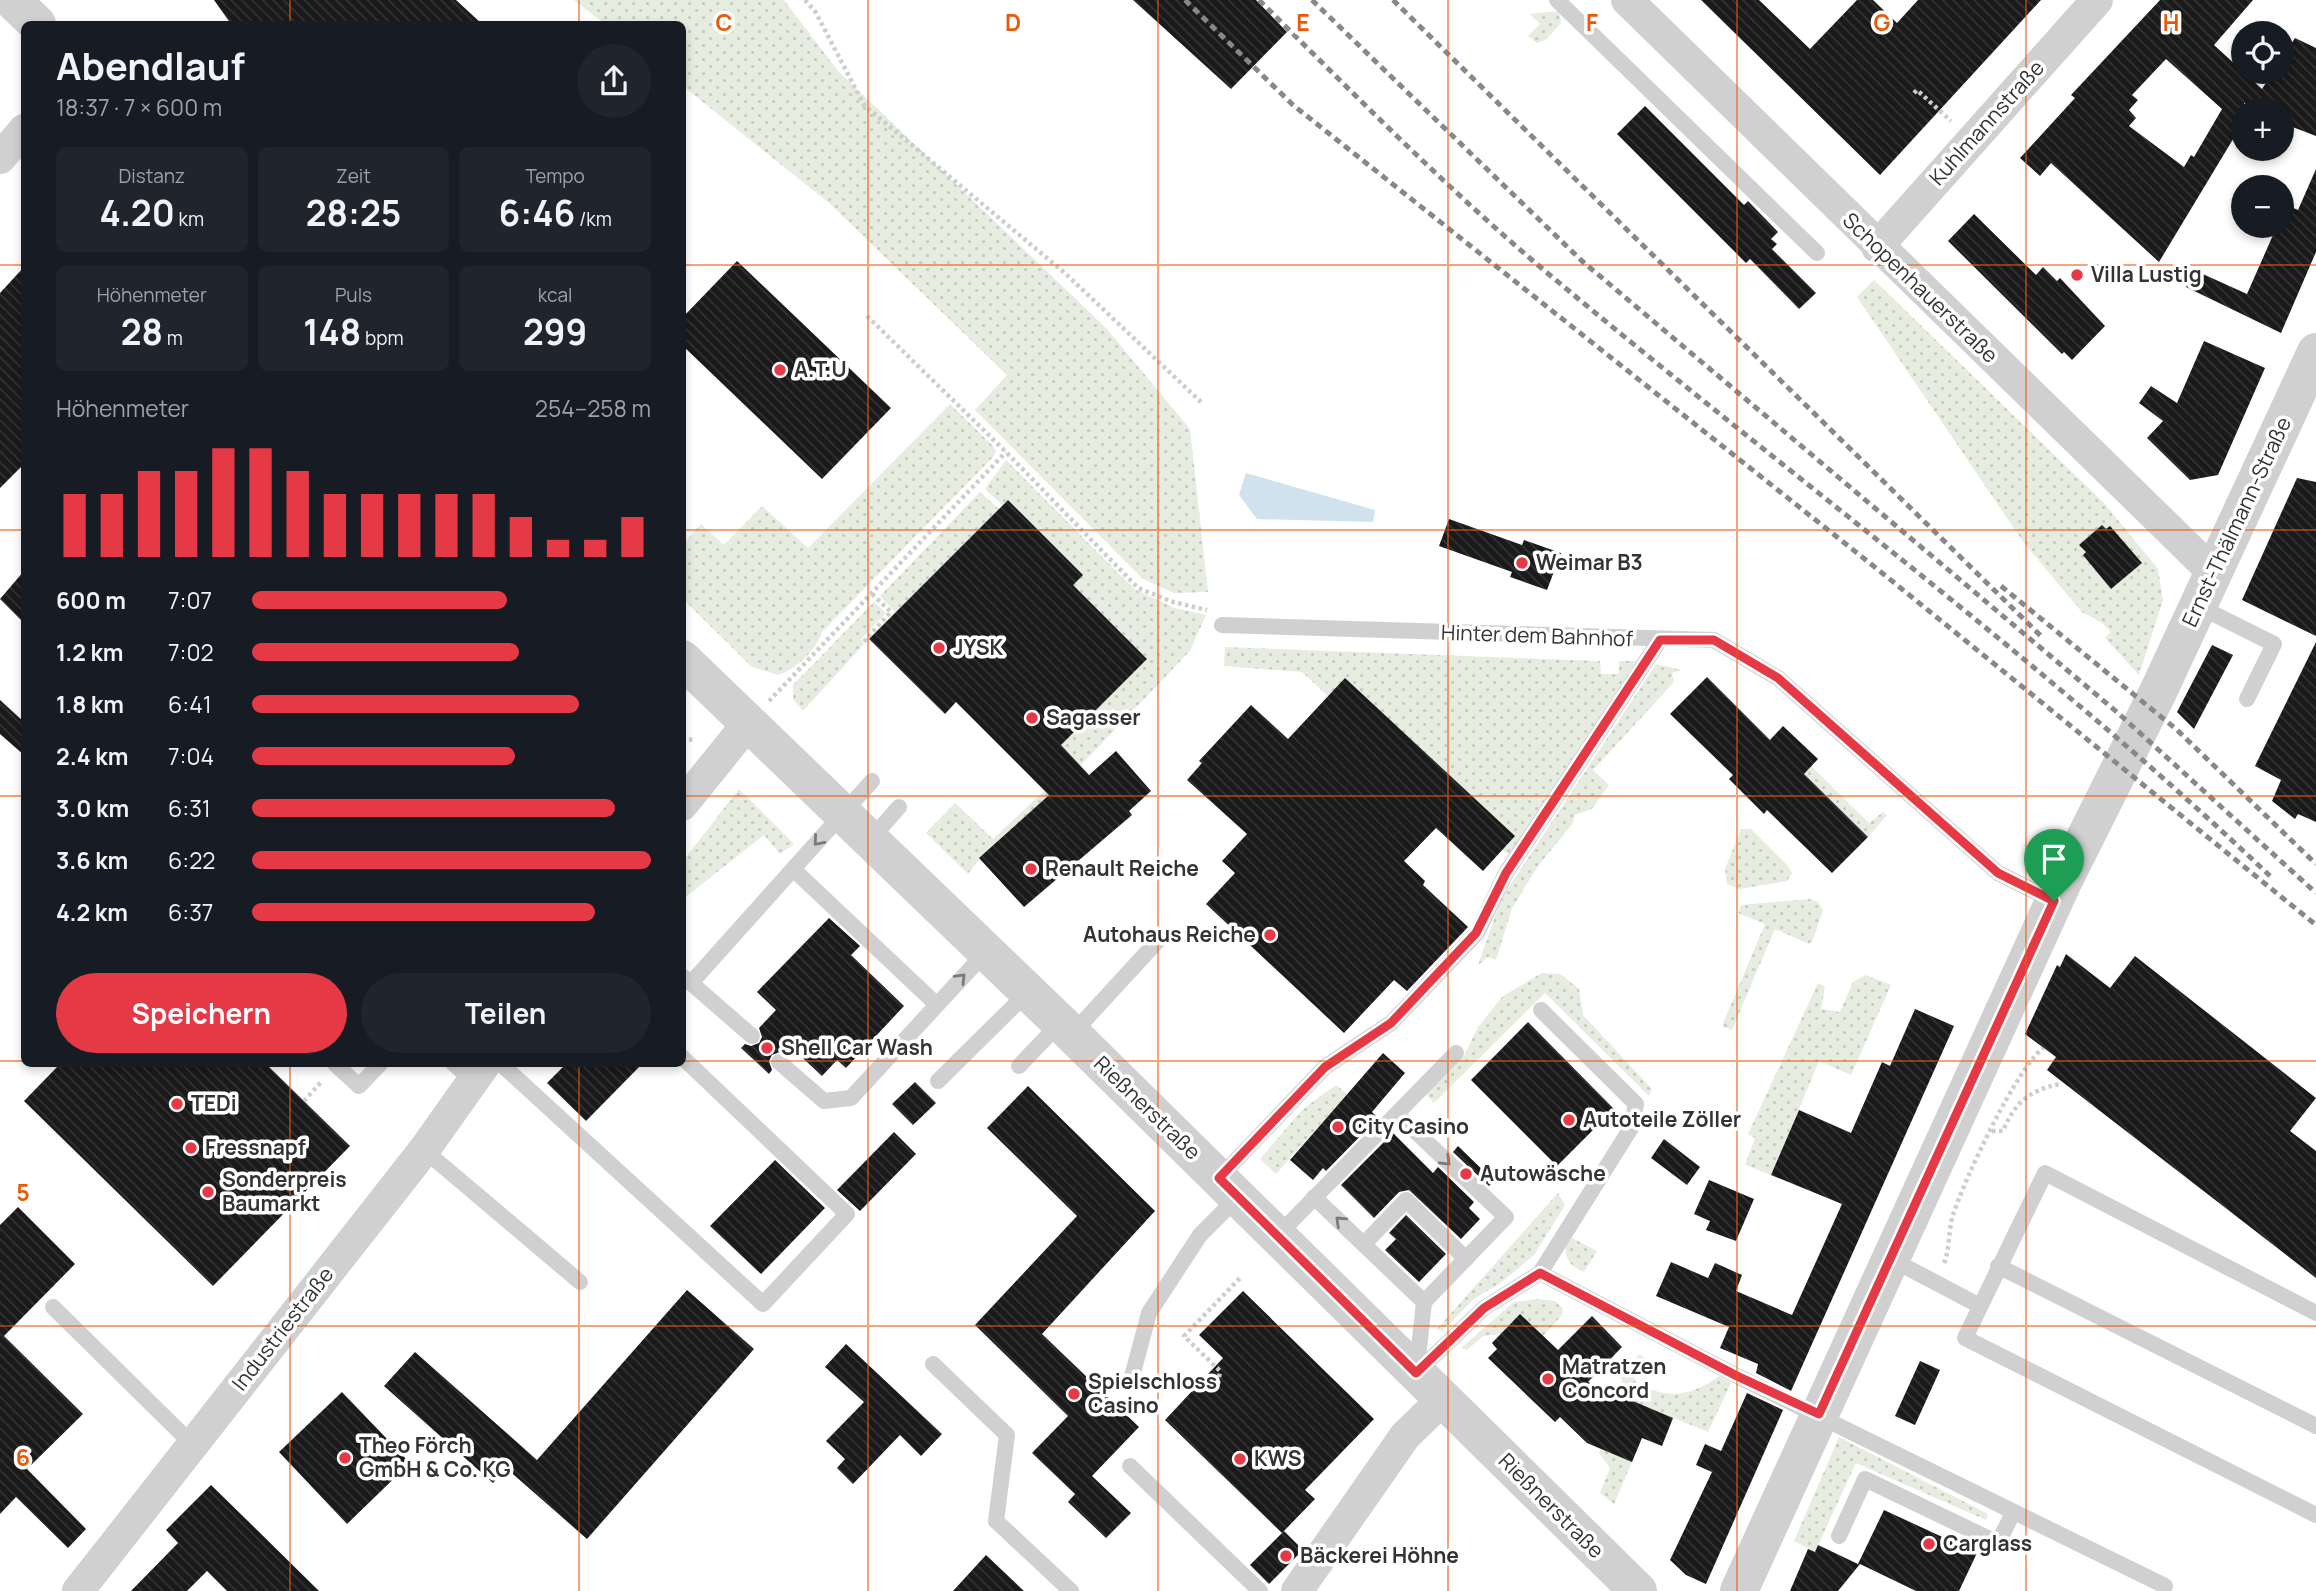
<!DOCTYPE html>
<html lang="de">
<head>
<meta charset="utf-8">
<style>
  :root { --surface:#171b24; --page:#20242c; --text:#f1f3f6; --muted:#9ea1a6; --accent:#e63946 }
  body { margin:0; font-family:Manrope,sans-serif; background:var(--page); color:var(--text); height:100vh; display:flex; flex-direction:column; font-size:26px; white-space:nowrap }
  * { box-sizing:border-box; margin:0 }
  p { font-size:23px; color:var(--muted) }
  .icon { flex:none; width:38px; height:38px; fill:none; stroke:currentColor; stroke-width:2; stroke-linecap:round; stroke-linejoin:round }
  .map { position:relative; flex:1; overflow:hidden }
  .details { position:absolute; left:21px; top:21px; width:665px; height:1046px; display:flex; flex-direction:column; background:var(--surface); border-radius:10px; box-shadow:0 4px 10px #0003 }
  .details>* { flex:none }
  .tools { position:absolute; left:2231px; top:21px; display:grid; gap:14px }
  .tools a { display:grid; place-items:center; width:63px; height:63px; border-radius:50%; background:var(--surface); box-shadow:0 4px 10px #0003; font-size:35px }
  .pin { position:absolute; display:grid; place-items:center; width:60px; height:60px; color:#fff; margin:-72px -30px; border-radius:50% 50% 50% 0; rotate:-45deg; box-shadow:0 0 7px #0007 }
  .pin .icon { rotate:45deg }
  .round { display:grid; place-items:center; flex:none; width:74px; height:74px; border-radius:37px; background:var(--page) }
  .headline { display:flex; align-items:center; justify-content:space-between; height:119px; padding:0 35px }
  h1 { font-size:38px; font-weight:700; line-height:52px }
  .metrics { display:grid; grid-template-columns:repeat(3,1fr); gap:10px; height:119px; padding:7px 35px }
  .metrics div { display:grid; align-content:center; border-radius:10px; background:var(--page); text-align:center }
  .metrics b { font-size:35px; font-weight:700 }
  .metrics small { font-size:19px; font-weight:400 }
  .metrics p { font-size:19px }
  .chart { height:196px; padding:14px 35px }
  .chart p { display:flex; justify-content:space-between }
  .chart svg { width:100%; height:126px; margin-top:7px; stroke:var(--accent); stroke-width:6 }
  .button { display:flex; gap:14px; margin-top:auto; padding:14px 35px }
  .button a { flex:1; height:80px; border-radius:42px; background:var(--accent); color:#fff; font-size:28px; font-weight:700; line-height:80px; text-align:center }
  .button a+a { background:var(--page); color:var(--text) }
  ul { padding:0 35px; list-style:none; font-size:23px }
  li { display:grid; grid-template-columns:112px 84px 1fr; align-items:center; height:52px }
  li i { height:18px; border-radius:9px; background:var(--accent) }
  .map>svg:first-child { display:block }
</style>
</head>
<body>
<div class="map">
<svg width="2316" height="1591" viewBox="0 0 2316 1591">
  <defs>
    <pattern id="green-dots" width="8" height="8" patternUnits="userSpaceOnUse" patternTransform="scale(1.75)"><rect width="8" height="8" fill="#e6ecdf"/><path d="M2 2h.1M6 6h.1" fill="none" stroke="#c6cbc0" stroke-width="1.8" stroke-linecap="round"/></pattern>
    <pattern id="building-back-hatch" width="6" height="6" patternUnits="userSpaceOnUse" patternTransform="scale(1.75)"><rect width="6" height="6" fill="#1a1a1a"/><path d="M-1 5l2 2M0 0l6 6M5-1l2 2" fill="none" stroke="#333"/></pattern>
  </defs>
  <rect width="100%" height="100%" fill="#fff"/>
  <g fill="url(#green-dots)">
    <path d="M574,0H784L838,71L1106,328L1190,429L1208,592L1174,593L1143,579L975,410L1007,375L829,203L683,86L682,24H605Z"/>
    <path d="M1559,11L1561,23L1547,39L1537,43L1528,36L1540,24L1530,14Z"/>
    <path d="M1874,280L2104,503L2158,569L2163,600L2139,675L2105,638L2111,632L2102,623L2082,612L2024,543L1857,297Z"/>
    <path d="M950,404L993,446L996,451L993,457L822,632C816,651 796,669 778,675L752,667L683,599V544L701,524L724,545L762,506L808,548Z"/>
    <path d="M1006,460L1134,589L1175,608L1206,615L1190,651L1080,766L980,858L968,874L926,833L955,803L993,839L1044,791L1030,776L1147,659L1073,585L1008,500L1002,505L985,489Z"/>
    <path d="M980,492L999,509L896,613L880,596Z"/>
    <path d="M874,602L886,613L861,639L864,644L803,711L793,699V685Z"/>
    <path d="M1225,647L1600,661L1601,674H1619V661H1636L1509,855L1502,850L1514,836L1328,696L1302,672L1224,666Z"/>
    <path d="M1656,664L1682,670L1672,673L1674,682L1593,770L1609,785L1592,809L1575,815L1573,823L1538,866L1512,908L1496,960L1488,957L1478,965L1501,899Z"/>
    <path d="M1811,766L1869,823L1883,812L1887,815L1868,837L1804,774Z"/>
    <path d="M739,789L794,844L780,854L764,835L683,899V861Z"/>
    <path d="M1741,829H1751L1788,866L1792,873L1787,881L1739,889L1727,884L1725,869Z"/>
    <path d="M1810,899L1818,902L1823,910L1813,940L1809,944L1775,929L1732,1030L1722,1026L1765,924L1738,913L1741,905Z"/>
    <path d="M1542,973L1560,974L1579,989L1583,1015L1652,1089L1649,1096L1545,993L1434,1103L1426,1094L1464,1056L1478,1027L1503,996Z"/>
    <path d="M1866,975L1891,985L1851,1075L1819,1061L1771,1175L1745,1165L1755,1138L1748,1134L1818,983L1825,987L1821,1009L1840,1012L1853,982Z"/>
    <path d="M1336,1085L1347,1094L1276,1174L1260,1159L1303,1109Z"/>
    <path d="M1558,1193L1565,1205L1534,1255L1503,1281L1474,1299L1442,1331L1437,1329Z"/>
    <path d="M1572,1238L1597,1251L1584,1272C1571,1266 1566,1261 1565,1247Z"/>
    <path d="M1538,1299L1555,1301L1563,1309L1562,1315L1543,1336L1520,1314L1500,1334L1483,1336L1467,1350L1461,1348L1514,1302Z"/>
    <path d="M1640,1354L1649,1364L1634,1379C1662,1401 1692,1397 1719,1376L1731,1383L1708,1432L1623,1397L1621,1372Z"/>
    <path d="M1609,1428L1623,1434L1615,1455L1632,1462L1614,1504L1600,1493L1610,1468L1599,1453Z"/>
    <path d="M1839,1437L1988,1514L1986,1520L1856,1463L1815,1552L1794,1541Z"/>
  </g>
  <path fill="#cfe2ee" d="M1246,473L1375,510L1373,522L1257,519L1239,495Z"/>
  <g fill="url(#building-back-hatch)" fill-rule="evenodd">
    <path d="M214,0H456L482,24H231Z"/>
    <path d="M1133,0H1256L1287,32L1231,89Z"/>
    <path d="M1701,0H1759L1810,49L1857,0H1873L1897,23L1918,0H2041L1880,175Z"/>
    <path d="M2160,0H2253L2214,45L2262,89L2273,72H2282V58L2295,38L2316,48V136L2282,123V110H2258L2244,103V128L2241,126L2159,262L2051,163L2040,176L2020,158L2075,98L2071,95ZM2166,59L2222,109L2194,157L2191,155L2184,167L2129,126L2136,118L2129,110L2138,100L2132,95Z"/>
    <path d="M1645,106L1744,205L1748,201L1778,232L1771,239L1777,244L1772,249L1816,293L1799,309L1750,259L1746,263L1617,134Z"/>
    <path d="M2316,169V252L2281,333L2186,287L2194,270L2247,294L2277,226H2282V203L2298,210Z"/>
    <path d="M1974,214L2036,275L2043,267L2057,281L2060,278L2105,326L2072,360L2064,352L2062,354L1948,241Z"/>
    <path d="M737,261L891,408L822,479L682,345V318Z"/>
    <path d="M24,267V464L0,488V293Z"/>
    <path d="M2204,341L2265,368L2218,475L2190,480L2147,438L2163,421L2139,403L2151,386L2177,403Z"/>
    <path d="M2297,478L2316,482V636L2242,600Z"/>
    <path d="M1008,500L1083,575L1073,585L1147,659L1061,745L1089,775L1116,751L1151,791L1129,811L1132,815L1024,907L979,858L1049,795L956,702L945,714L869,639Z"/>
    <path d="M1449,519L1522,545L1524,540L1561,553L1547,590L1510,577L1512,572L1439,546Z"/>
    <path d="M2102,525L2106,529L2110,526L2142,563L2111,589L2083,555L2086,552L2079,545Z"/>
    <path d="M24,571V623L0,599Z"/>
    <path d="M2316,642V822L2298,814L2295,819L2272,801L2281,780L2255,766Z"/>
    <path d="M2212,645L2233,655L2194,729L2177,712Z"/>
    <path d="M1707,677L1770,740L1783,726L1818,759L1804,774L1868,837L1832,873L1767,810L1764,814L1729,779L1733,775L1670,714Z"/>
    <path d="M1345,678L1515,836L1483,871L1436,828L1404,861L1425,881L1423,885L1468,927L1407,991L1394,980L1344,1033L1206,904L1235,873L1222,861L1247,834L1187,780L1202,763L1199,761L1251,705L1288,739Z"/>
    <path d="M0,700L24,722V755L0,734Z"/>
    <path d="M829,918L860,946L851,955L904,1006L846,1068L837,1060L822,1076L792,1048L786,1054L780,1052L772,1055L769,1061L772,1070L769,1074L741,1048L745,1044L751,1046L759,1043L762,1037L759,1028L776,1010L757,992Z"/>
    <path d="M2066,954L2110,988L2135,956L2316,1098L2290,1131L2316,1151V1278L2047,1070L2056,1057L2025,1034L2057,965L2060,967Z"/>
    <path d="M1915,1009L1954,1026L1791,1391L1756,1373L1758,1364L1720,1348L1729,1327L1656,1296L1671,1262L1708,1278L1715,1263L1742,1275L1736,1291L1792,1315L1842,1204L1771,1175L1799,1110L1851,1133L1882,1062L1890,1066Z"/>
    <path d="M1528,1022L1614,1109L1557,1166L1471,1080Z"/>
    <path d="M1383,1053L1405,1073L1372,1112L1378,1118L1326,1171L1323,1168L1313,1180L1290,1160Z"/>
    <path d="M60,1064H266L350,1146L213,1286L24,1101Z"/>
    <path d="M566,1064H642L586,1121L547,1083Z"/>
    <path d="M915,1082L936,1103L913,1125L892,1104Z"/>
    <path d="M1028,1086L1155,1211L1042,1334L1139,1427L1092,1476L1131,1513L1106,1538L1068,1502L1075,1494L1032,1453L1068,1416L975,1325L1077,1216L987,1128Z"/>
    <path d="M894,1132L916,1154L860,1211L837,1190Z"/>
    <path d="M1393,1133L1433,1173L1438,1167L1474,1202L1469,1208L1480,1219L1461,1239L1409,1190L1399,1192L1374,1218L1341,1185Z"/>
    <path d="M1664,1139L1700,1167L1687,1185L1651,1158Z"/>
    <path d="M1458,1146L1494,1181L1489,1186L1453,1152Z"/>
    <path d="M775,1160L825,1208L761,1274L710,1226Z"/>
    <path d="M1709,1180L1754,1199L1736,1241L1706,1230L1710,1221L1694,1214Z"/>
    <path d="M18,1207L75,1264L4,1336L83,1414L27,1469L86,1529L68,1548L16,1497L0,1514V1225Z"/>
    <path d="M1406,1215L1446,1254L1419,1282L1385,1250L1396,1239L1389,1233Z"/>
    <path d="M687,1290L754,1349L587,1539L506,1468L493,1483L384,1386L415,1352L537,1460Z"/>
    <path d="M1243,1291L1374,1419L1305,1490L1315,1499L1282,1533L1165,1420L1223,1358L1199,1335Z"/>
    <path d="M1520,1314L1558,1350L1592,1316L1622,1347L1588,1382L1673,1418L1662,1446L1642,1438L1632,1462L1587,1443L1560,1417L1555,1422L1488,1358L1497,1349L1492,1343Z"/>
    <path d="M846,1344L942,1434L921,1456L900,1435L853,1484L837,1468L845,1459L826,1441L864,1402L825,1367Z"/>
    <path d="M1920,1361L1940,1370L1915,1425L1895,1416Z"/>
    <path d="M342,1392L410,1463L347,1524L279,1452Z"/>
    <path d="M1747,1393L1783,1410L1706,1584L1686,1575L1670,1560L1712,1472L1696,1465L1705,1444L1721,1451Z"/>
    <path d="M211,1485L253,1526L319,1591H227L207,1571L187,1591H131L178,1543L166,1530Z"/>
    <path d="M1884,1510L1977,1553L1959,1591H1916L1860,1564L1838,1591H1790L1808,1549L1815,1552L1818,1545L1858,1564Z"/>
    <path d="M1284,1531L1303,1550L1269,1584L1250,1565Z"/>
    <path d="M986,1555L1024,1591H953Z"/>
  </g>
  <g fill="none" stroke-linecap="round" stroke-linejoin="round">
    <g stroke="#cdcdcd" stroke-width="4.5" stroke-dasharray="3.5 3.5" stroke-linecap="butt">
      <path d="M805,0L815,11L864,105L1066,274L1201,402"/>
      <path d="M1914,93L1917,90L1951,121"/>
      <path d="M867,316L1006,452L1138,588L1173,602L1207,610"/>
      <path d="M867,641L865,640L891,612L871,593"/>
      <path d="M769,701L1006,452"/>
      <path d="M682,739L694,740"/>
      <path d="M304,1101L322,1081"/>
      <path d="M1992,1131H2003C2015,1102 2029,1091 2059,1084"/>
      <path d="M1944,1263C1950,1249 1948,1231 1953,1215C1965,1178 2015,1071 2043,1048"/>
      <path d="M1218,1384L1220,1371L1184,1336L1242,1276"/>
    </g>
    <g stroke="#d0d0d0" stroke-width="16">
      <path d="M1557,0L1817,253"/>
      <path d="M2198,606L2274,644L2247,699"/>
      <path d="M1222,625L1714,640L1778,678L1998,873L2054,901"/>
      <path d="M870,840L899,807"/>
      <path d="M793,869L872,781"/>
      <path d="M682,976L691,983L793,869L936,1004"/>
      <path d="M691,983L752,1036"/>
      <path d="M1072,1034L1163,935"/>
      <path d="M779,1062L824,1101L851,1098L986,952"/>
      <path d="M335,1064L359,1086L380,1064"/>
      <path d="M454,1064L473,1081"/>
      <path d="M501,1064L763,1304L847,1214L682,1057"/>
      <path d="M1019,1066L1060,1023"/>
      <path d="M938,1081L1028,992"/>
      <path d="M1397,1114L1506,1217L1424,1302L1417,1367"/>
      <path d="M424,1150L580,1282"/>
      <path d="M1219,1178L1325,1067L1391,1023L1477,933L1506,873L1660,640"/>
      <path d="M1314,1197L1424,1302"/>
      <path d="M1277,1236L1456,1053"/>
      <path d="M1364,1244L1406,1200L1466,1259"/>
      <path d="M1891,1259L1980,1306"/>
      <path d="M1998,1266L2316,1426"/>
      <path d="M1540,1273L1631,1128L1636,1104L1541,1010"/>
      <path d="M53,1307L193,1445"/>
      <path d="M2316,1313L2045,1173L1965,1338L2316,1515"/>
      <path d="M933,1364L1007,1435L996,1521L1071,1591"/>
      <path d="M1416,1373L1484,1308L1540,1273L1737,1376L2165,1586"/>
      <path d="M1130,1384L1149,1313L1200,1235L1238,1197"/>
      <path d="M1130,1466L1260,1591"/>
      <path d="M1839,1536L1865,1479L1998,1543L2013,1513"/>
    </g>
    <g stroke="#d0d0d0" stroke-width="32">
      <path d="M1627,0L2214,573"/>
      <path d="M0,158L24,130"/>
      <path d="M1877,247L2097,0"/>
      <path d="M682,805L749,722"/>
      <path d="M78,1591L424,1150L485,1064"/>
      <path d="M1297,1591L1405,1436L1443,1399"/>
    </g>
    <g stroke="#d0d0d0" stroke-width="38">
      <path d="M12,0L37,24"/>
      <path d="M682,659L1072,1034L1638,1591"/>
      <path d="M1739,1591L2062,884L2158,692L2316,352"/>
    </g>
    <g stroke="#888" stroke-width="5" stroke-dasharray="7 5" stroke-linecap="butt">
      <path d="M1185,0L1293,105L1876,568L2316,925"/>
      <path d="M1259,0C1357,97 1456,198 1563,286C1799,483 2048,665 2270,876"/>
      <path d="M1312,0L1582,261L2118,713L2316,893"/>
      <path d="M1393,0L2043,638"/>
      <path d="M2001,586L2176,729L2316,864"/>
    </g>
  </g>
  <defs><path id="oneway-chevron" d="M-2-3.5L2.5 0L-2 3.5" fill="none" stroke-width="1.6" stroke-linecap="round" stroke-linejoin="round" transform="scale(1.75)"/></defs>
  <g stroke="#7a7a7a">
    <use href="#oneway-chevron" transform="translate(818 841) rotate(131)"/>
    <use href="#oneway-chevron" transform="translate(961 978) rotate(-46)"/>
    <use href="#oneway-chevron" transform="translate(1446 1161) rotate(44)"/>
    <use href="#oneway-chevron" transform="translate(1340 1221) rotate(-137)"/>
  </g>
  <g fill="none" stroke-linecap="round" stroke-linejoin="round">
    <g stroke="#fff" stroke-width="14">
      <path id="route" d="M1660,640H1714L1778,678L1998,873L2054,901L1819,1414L1737,1376L1540,1273L1484,1308L1416,1373L1219,1178L1325,1067L1391,1023L1476,933L1506,873Z"/>
    </g>
    <use href="#route" stroke="#e63946" stroke-width="9"/>
  </g>
  <path fill="none" stroke="#e8590c" stroke-width="2" stroke-opacity="0.55" d="M290,0V24M579,0V24M868,0V1591M1158,0V1591M1448,0V1591M1737,0V1591M2026,0V1591M0,265H24M682,265H2316M0,530H24M682,530H2316M0,796H24M682,796H2316M0,1061H24M682,1061H2316M290,1064V1591M579,1064V1591M0,1326H2316"/>
  <g fill="#e63946" stroke="#fff" stroke-width="2.5">
    <circle cx="2077" cy="275" r="7"/>
    <circle cx="780" cy="370" r="7"/>
    <circle cx="1522" cy="563" r="7"/>
    <circle cx="939" cy="648" r="7"/>
    <circle cx="1032" cy="718" r="7"/>
    <circle cx="1031" cy="869" r="7"/>
    <circle cx="1270" cy="935" r="7"/>
    <circle cx="767" cy="1048" r="7"/>
    <circle cx="177" cy="1104" r="7"/>
    <circle cx="1569" cy="1120" r="7"/>
    <circle cx="1338" cy="1127" r="7"/>
    <circle cx="191" cy="1148" r="7"/>
    <circle cx="1466" cy="1174" r="7"/>
    <circle cx="208" cy="1192" r="7"/>
    <circle cx="1548" cy="1379" r="7"/>
    <circle cx="1074" cy="1394" r="7"/>
    <circle cx="345" cy="1458" r="7"/>
    <circle cx="1240" cy="1459" r="7"/>
    <circle cx="1929" cy="1544" r="7"/>
    <circle cx="1286" cy="1556" r="7"/>
  </g>
  <g text-anchor="middle" stroke-width="7" stroke-linejoin="round" paint-order="stroke">
    <g font-size="21" fill="#333" stroke="#fff">
      <text transform="translate(1987 123) rotate(-48)" y="7">Kuhlmannstraße</text>
      <text transform="translate(1920 288) rotate(44)" y="7">Schopenhauerstraße</text>
      <text transform="translate(2237 522) rotate(-65)" y="7">Ernst-Thälmann-Straße</text>
      <text transform="translate(1537 636) rotate(2)" y="7">Hinter dem Bahnhof</text>
      <text transform="translate(1147 1108) rotate(44)" y="7">Rießnerstraße</text>
      <text transform="translate(283 1329) rotate(-52)" y="7">Industriestraße</text>
      <text transform="translate(1551 1506) rotate(45)" y="7">Rießnerstraße</text>
    </g>
    <g font-size="21" font-weight="bold" fill="#333" stroke="#fff" text-anchor="start">
      <text x="2091" y="282">Villa Lustig</text>
      <text x="794" y="377">A.T.U</text>
      <text x="1536" y="570">Weimar B3</text>
      <text x="953" y="655">JYSK</text>
      <text x="1046" y="725">Sagasser</text>
      <text x="1045" y="876">Renault Reiche</text>
      <text x="1256" y="942" text-anchor="end">Autohaus Reiche</text>
      <text x="781" y="1055">Shell Car Wash</text>
      <text x="191" y="1111">TEDi</text>
      <text x="1583" y="1127">Autoteile Zöller</text>
      <text x="1352" y="1134">City Casino</text>
      <text x="205" y="1155">Fressnapf</text>
      <text x="1480" y="1181">Autowäsche</text>
      <text x="222" y="1187">Sonderpreis<tspan x="222" dy="24">Baumarkt</tspan></text>
      <text x="1562" y="1374">Matratzen<tspan x="1562" dy="24">Concord</tspan></text>
      <text x="1088" y="1389">Spielschloss<tspan x="1088" dy="24">Casino</tspan></text>
      <text x="359" y="1453">Theo Förch<tspan x="359" dy="24">GmbH &amp; Co. KG</tspan></text>
      <text x="1254" y="1466">KWS</text>
      <text x="1943" y="1551">Carglass</text>
      <text x="1300" y="1563">Bäckerei Höhne</text>
    </g>
  </g>
  <g font-size="23" text-anchor="middle" font-weight="bold" fill="#e8590c" stroke="#fff" stroke-width="7" stroke-linejoin="round" paint-order="stroke">
    <text x="724" y="31">C</text>
    <text x="1013" y="31">D</text>
    <text x="1303" y="31">E</text>
    <text x="1592" y="31">F</text>
    <text x="1882" y="31">G</text>
    <text x="2171" y="31">H</text>
    <text x="23" y="1201">5</text>
    <text x="23" y="1466">6</text>
  </g>
</svg>
<div class="tools">
<a><svg class="icon" aria-label="locate" viewBox="0 0 24 24"><circle cx="12" cy="12" r="6"/><path d="M12 2v4M12 18v4M2 12h4M18 12h4"/></svg></a>
<a>+</a>
<a>−</a>
</div>
<div class="pin" style="left:2054px;top:901px;background:#1e9e55"><svg class="icon" aria-label="arrive" viewBox="0 0 24 24"><path d="M6 21V4h12l-3 4 3 4H6"/></svg></div>
<section class="details">
<div class="headline"><div><h1>Abendlauf</h1><p>18:37 · 7 × 600 m</p></div><a class="round"><svg class="icon" aria-label="share" viewBox="0 0 24 24"><path d="M12 15V3M7 8l5-5 5 5M5 13v7h14v-7"/></svg></a></div>
<div class="metrics">
<div><p>Distanz</p><b>4.20<small> km</small></b></div>
<div><p>Zeit</p><b>28:25</b></div>
<div><p>Tempo</p><b>6:46<small> /km</small></b></div>
</div>
<div class="metrics">
<div><p>Höhenmeter</p><b>28<small> m</small></b></div>
<div><p>Puls</p><b>148<small> bpm</small></b></div>
<div><p>kcal</p><b>299</b></div>
</div>
<div class="chart"><p><span>Höhenmeter</span>254–258 m</p>
<svg viewBox="0 0 160 44" preserveAspectRatio="none"><path d="M5 44V22M15 44V22M25 44V14M35 44V14M45 44V6M55 44V6M65 44V14M75 44V22M85 44V22M95 44V22M105 44V22M115 44V22M125 44V30M135 44V38M145 44V38M155 44V30"/></svg>
</div>
<ul>
<li><b>600 m</b>7:07<i style="width:64%"></i></li>
<li><b>1.2 km</b>7:02<i style="width:67%"></i></li>
<li><b>1.8 km</b>6:41<i style="width:82%"></i></li>
<li><b>2.4 km</b>7:04<i style="width:66%"></i></li>
<li><b>3.0 km</b>6:31<i style="width:91%"></i></li>
<li><b>3.6 km</b>6:22<i style="width:100%"></i></li>
<li><b>4.2 km</b>6:37<i style="width:86%"></i></li>
</ul>
<div class="button"><a>Speichern</a><a>Teilen</a></div>
</section>
</div>
</body>
</html>
